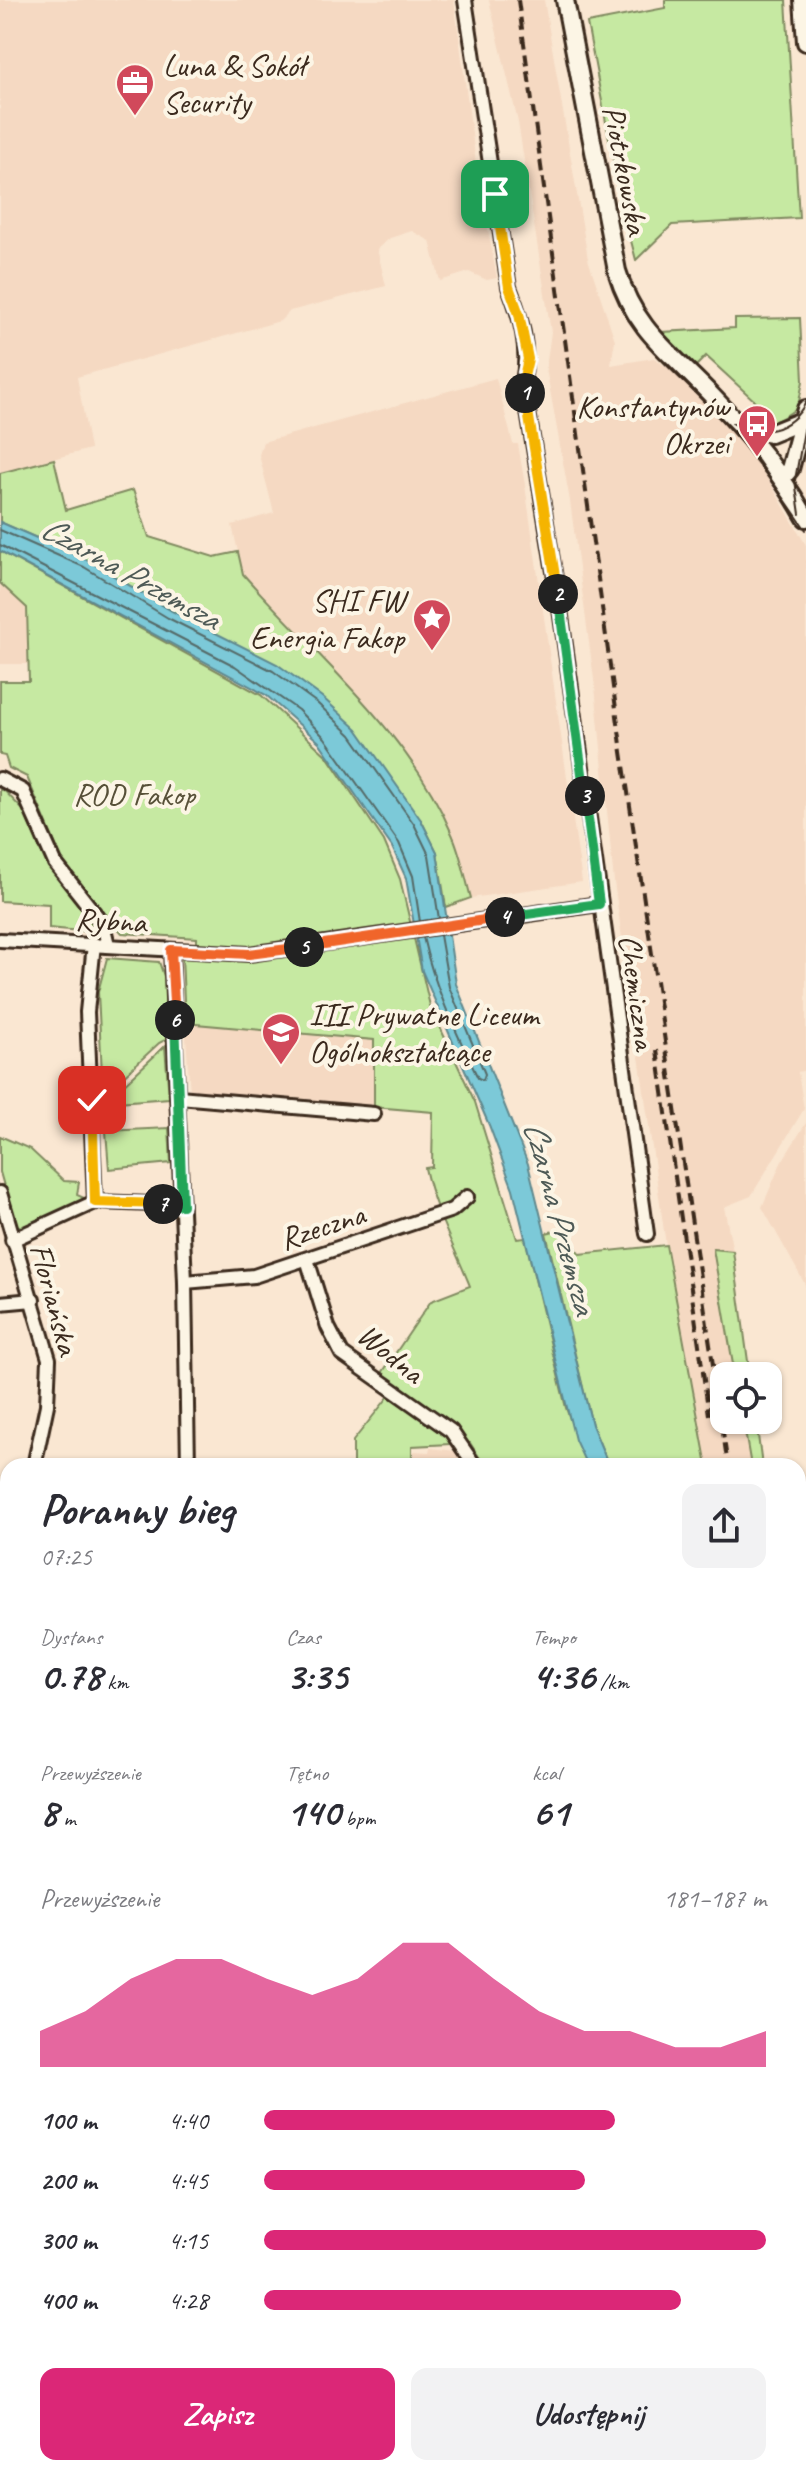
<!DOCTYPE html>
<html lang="pl">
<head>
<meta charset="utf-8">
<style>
  :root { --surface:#fff; --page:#f2f2f3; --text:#2b2b33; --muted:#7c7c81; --accent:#db2777 }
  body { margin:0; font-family:Caveat,sans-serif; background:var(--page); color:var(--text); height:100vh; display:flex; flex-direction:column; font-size:30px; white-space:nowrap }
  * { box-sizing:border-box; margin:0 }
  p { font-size:26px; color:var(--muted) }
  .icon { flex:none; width:44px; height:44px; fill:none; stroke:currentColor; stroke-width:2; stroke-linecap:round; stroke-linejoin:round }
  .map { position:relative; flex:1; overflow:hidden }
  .panel { position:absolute; left:0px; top:1458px; width:806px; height:1018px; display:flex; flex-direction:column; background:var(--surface); border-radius:24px 24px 0 0; box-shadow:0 2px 6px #0004 }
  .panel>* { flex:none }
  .tools { position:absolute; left:710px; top:1362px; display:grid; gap:16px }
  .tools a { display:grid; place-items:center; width:72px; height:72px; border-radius:16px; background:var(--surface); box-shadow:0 2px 6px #0004; font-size:40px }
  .pin { position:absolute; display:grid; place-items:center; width:68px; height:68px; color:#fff; margin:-34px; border-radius:16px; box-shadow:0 4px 12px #0006 }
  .km { position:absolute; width:40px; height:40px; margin:-20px; border-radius:50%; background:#222; color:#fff; font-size:22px; line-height:40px; text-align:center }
  .round { display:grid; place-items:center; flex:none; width:84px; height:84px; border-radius:16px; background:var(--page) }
  .headline { display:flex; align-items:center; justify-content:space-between; height:136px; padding:0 40px }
  h1 { font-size:44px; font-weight:700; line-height:60px }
  .stats { display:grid; grid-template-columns:repeat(3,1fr); gap:12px; height:136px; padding:8px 40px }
  .stats div { display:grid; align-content:center }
  .stats b { font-size:40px; font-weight:700 }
  .stats small { font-size:22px; font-weight:400 }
  .stats p { font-size:22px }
  .chart { height:224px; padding:16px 40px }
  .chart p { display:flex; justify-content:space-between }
  .chart svg { width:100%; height:144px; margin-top:8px; fill:var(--accent); opacity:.7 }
  .primary-button { display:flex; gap:16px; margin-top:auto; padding:16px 40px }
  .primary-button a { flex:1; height:92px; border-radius:16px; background:var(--accent); color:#fff; font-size:32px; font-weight:700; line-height:92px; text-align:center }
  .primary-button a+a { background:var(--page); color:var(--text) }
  ul { padding:0 40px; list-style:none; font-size:26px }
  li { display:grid; grid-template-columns:128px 96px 1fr; align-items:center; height:60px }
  li i { height:20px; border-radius:10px; background:var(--accent) }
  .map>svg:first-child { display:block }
</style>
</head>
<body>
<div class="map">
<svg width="806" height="2475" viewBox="0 0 806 2475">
  <rect width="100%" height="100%" fill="#fae7d2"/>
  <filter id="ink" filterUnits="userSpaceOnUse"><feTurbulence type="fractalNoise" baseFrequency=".0125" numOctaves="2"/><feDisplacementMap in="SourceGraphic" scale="16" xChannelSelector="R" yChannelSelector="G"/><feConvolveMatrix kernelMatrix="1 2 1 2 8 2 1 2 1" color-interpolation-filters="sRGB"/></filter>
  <g filter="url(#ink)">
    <g fill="#f5d9c2">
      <path d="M0,0H454L477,171L497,278L487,280L469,272L440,281L430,241L412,231L390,238L377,249L386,286L290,311L280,321L77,377L90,449L0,473Z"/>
      <path d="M489,0H544L588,259L615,340L611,365L654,358L674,372L754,455L806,545V1070L798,1072L804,1109L751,1196L724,1207L733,1251L713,1250L735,1376H724V1420H743L751,1466H707L666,1245L614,882L595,687L570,501L546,368L551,332L518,122Z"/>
      <path d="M496,378L513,444H518L525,485L582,882L471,898L454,836L415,767L381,720L243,574L232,525L274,513L259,455L263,442Z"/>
      <path d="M0,582L27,607L28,664H0Z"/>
      <path d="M185,1023L374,1040V1107L190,1092Z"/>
      <path d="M806,1123V1286L762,1207L781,1163Z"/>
      <path d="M430,1448L455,1451L465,1466H414V1451L429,1452Z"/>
      <path d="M798,1849L803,1995L798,2096Z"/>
      <path d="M8,2141V2468H650L648,2475H0V2142Z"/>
      <path d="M663,2468H738L736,2475H661Z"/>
    </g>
    <g fill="#c6e9a2" stroke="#808a60" stroke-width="2">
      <path d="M665,0H786L799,218L672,225L636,260L622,206L587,23L665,8Z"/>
      <path d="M800,318L803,381L798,407C780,421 767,429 746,414L756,402L706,356L696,366L662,332L735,328V319Z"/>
      <path d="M54,459L66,510L133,490L149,537L214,557L238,552L243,574C316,657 408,730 452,834C461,854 465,877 471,898L446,907L437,852L421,820L172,611L87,560L0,522V473Z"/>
      <path d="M0,551L261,695L327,756L384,841L400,879L430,1006L475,1102L517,1239L525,1238L566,1408L587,1466H485L470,1443L412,1446V1466H353V1441L397,1386L382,1373L431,1301L470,1286C454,1246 434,1210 425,1168L432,1167L433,1112L374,1107V1040L185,1023L182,956L197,958V938L122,933L65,867L27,777L9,768L5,756L0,755V681H29L27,608L0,583Z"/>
      <path d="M0,786L24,811L39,848L92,922L90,932L49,928V904L0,901Z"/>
      <path d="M107,958L159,962L165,979L167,1039L159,1043L103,1095L98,992Z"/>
      <path d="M165,1046L169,1098L104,1103Z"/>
      <path d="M169,1128L171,1163L109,1169L106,1131Z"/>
      <path d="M0,1136L30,1149L64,1181L79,1182L77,1195L84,1198L81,1204L26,1228L15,1225L0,1172Z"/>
      <path d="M562,1229L580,1254L666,1245L707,1466H609L592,1425L546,1233Z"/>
      <path d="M713,1249L733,1251L750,1376H735Z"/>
      <path d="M743,1420H756L762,1466H751Z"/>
      <path d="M798,1558L806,1565V1746H798Z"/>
      <path d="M803,2302L806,2303V2398L798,2405V2325Z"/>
    </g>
    <path fill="#7bc9d8" stroke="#61898e" stroke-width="2" d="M0,522L87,560L172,611L277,664L322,697L357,729L421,820L437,852L456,984L528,1164L592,1425L609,1466H587L575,1440L513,1189L489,1125L422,971L406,878L392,847L319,742L266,695L0,551Z"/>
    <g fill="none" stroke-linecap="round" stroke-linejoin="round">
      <g stroke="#556a68" stroke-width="2">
        <path d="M0,530L84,567L168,618L273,671L317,703L351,735L414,824L429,855L439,919"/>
        <path d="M0,545L235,666L298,710L325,738L399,843L413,876L420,922"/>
        <path d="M423,937C434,987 456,1032 478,1078L483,1080L485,1074L449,987L440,935"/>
      </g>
      <g stroke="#3b2a1e" stroke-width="18">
        <g id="minor">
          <path d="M465,0L509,287C521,318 530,348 523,381L560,609L647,1234"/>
          <path d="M0,779L23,791L55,863L103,924L108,945"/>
          <path d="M0,940L249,954L599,904"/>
          <path d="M94,944L87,1012L95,1202"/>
          <path d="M171,950L185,1282L188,1466"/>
          <path d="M179,1097L374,1114"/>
          <path d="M0,1193L49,1359L47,1405L34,1466"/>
          <path d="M12,1240L95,1202L182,1205"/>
          <path d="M307,1259L328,1327L342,1354L451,1431L475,1466"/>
          <path d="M185,1282L254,1276L452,1210L467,1197"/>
          <path d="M0,1303L33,1300"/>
          <path d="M0,1691L8,1686"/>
          <path d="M798,1802L806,1808"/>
          <path d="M0,1981L8,1979"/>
          <path d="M0,2078L8,2077"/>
          <path d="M798,2278L806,2235"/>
          <path d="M798,2432L806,2436"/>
          <path d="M787,2475V2468"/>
        </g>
      </g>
      <g stroke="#3b2a1e" stroke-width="22">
        <g id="tertiary">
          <path d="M565,0L617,271C635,331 671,353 712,396C748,433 781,473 806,518"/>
          <path d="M803,0L806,42"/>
          <path d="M744,429L770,434L802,421"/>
          <path d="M782,478L790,469L806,409"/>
        </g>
      </g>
      <g stroke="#3b2a1e" stroke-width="24">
        <path id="secondary" d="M802,2475L806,2469"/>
      </g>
      <use href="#minor" stroke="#fcf5e5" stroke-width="12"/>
      <use href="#tertiary" stroke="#fcf5e5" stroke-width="16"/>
      <use href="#secondary" stroke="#fcf5e5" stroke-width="18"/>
      <g stroke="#3b2a1e" stroke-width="2">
        <path d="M666,362L745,442L806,530"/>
        <path d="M732,423C759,439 791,431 806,402"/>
        <path d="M800,514L795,480L806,420"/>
      </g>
      <g stroke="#3b2a1e" stroke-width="4" stroke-dasharray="12 6" stroke-linecap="butt">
        <path d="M518,0L622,752L728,1466"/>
        <path d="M657,1050L709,1415"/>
        <path d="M0,2364L8,2362"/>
        <path d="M0,2386L8,2382"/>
        <path d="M678,2475L680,2468"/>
        <path d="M696,2475L698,2468"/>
      </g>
    </g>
  </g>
  <g fill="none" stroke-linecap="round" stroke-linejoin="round" filter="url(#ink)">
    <g stroke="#fff" stroke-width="16">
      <path id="split-1" d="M495,194L509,287L519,314L528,359L523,381L525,393"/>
    </g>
    <g stroke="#fff" stroke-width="16">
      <path id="split-2" d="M525,393L558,594"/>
    </g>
    <g stroke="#fff" stroke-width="16">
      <path id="split-3" d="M558,594L585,796"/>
    </g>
    <g stroke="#fff" stroke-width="16">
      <path id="split-4" d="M505,917L599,904L585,796"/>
    </g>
    <g stroke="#fff" stroke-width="16">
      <path id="split-5" d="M304,947L505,917"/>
    </g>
    <g stroke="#fff" stroke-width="16">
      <path id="split-6" d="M175,1020L171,950L249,954L304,947"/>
    </g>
    <g stroke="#fff" stroke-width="16">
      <path id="split-7" d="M163,1204L182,1205L175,1020"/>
    </g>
    <g stroke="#fff" stroke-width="16">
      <path id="split-8" d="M92,1100L95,1202L163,1204"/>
    </g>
    <use href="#split-1" stroke="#f5b400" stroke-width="10"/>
    <use href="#split-2" stroke="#f5b400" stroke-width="10"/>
    <use href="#split-3" stroke="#22a559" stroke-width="10"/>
    <use href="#split-4" stroke="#22a559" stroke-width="10"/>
    <use href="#split-5" stroke="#f0652b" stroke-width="10"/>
    <use href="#split-6" stroke="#f0652b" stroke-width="10"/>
    <use href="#split-7" stroke="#22a559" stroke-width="10"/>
    <use href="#split-8" stroke="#f5b400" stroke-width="10"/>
  </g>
  <defs>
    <g id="office-pin" transform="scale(2)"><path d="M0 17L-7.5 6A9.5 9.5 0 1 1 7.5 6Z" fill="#d1495b" stroke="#fcf5e5"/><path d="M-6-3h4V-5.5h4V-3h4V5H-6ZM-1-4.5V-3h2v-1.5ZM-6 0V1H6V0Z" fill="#fff"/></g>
    <g id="bus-pin" transform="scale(2)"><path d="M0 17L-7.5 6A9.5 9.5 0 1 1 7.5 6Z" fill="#d1495b" stroke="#fcf5e5"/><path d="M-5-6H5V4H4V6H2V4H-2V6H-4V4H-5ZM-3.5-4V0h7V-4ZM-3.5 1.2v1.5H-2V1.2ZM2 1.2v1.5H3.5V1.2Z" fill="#fff"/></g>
    <g id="sight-pin" transform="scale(2)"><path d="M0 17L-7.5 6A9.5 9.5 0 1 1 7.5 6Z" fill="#d1495b" stroke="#fcf5e5"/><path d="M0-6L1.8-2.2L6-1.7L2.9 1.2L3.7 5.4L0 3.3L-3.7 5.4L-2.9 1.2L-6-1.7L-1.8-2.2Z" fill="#fff"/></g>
    <g id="school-pin" transform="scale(2)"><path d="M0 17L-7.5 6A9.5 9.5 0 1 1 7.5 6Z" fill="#d1495b" stroke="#fcf5e5"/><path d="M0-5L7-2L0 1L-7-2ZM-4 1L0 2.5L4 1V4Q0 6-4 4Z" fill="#fff"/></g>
  </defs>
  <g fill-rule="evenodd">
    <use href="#office-pin" x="135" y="83"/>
    <use href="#bus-pin" x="757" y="424"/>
    <use href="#sight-pin" x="432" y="618"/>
    <use href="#school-pin" x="281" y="1032"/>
  </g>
  <g text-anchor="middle" stroke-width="8" stroke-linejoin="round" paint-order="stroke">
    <g font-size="32" fill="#3b2a1e" stroke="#fcf5e5" text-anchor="start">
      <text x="163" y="76">Luna &amp; Sokół<tspan x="163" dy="37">Security</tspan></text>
      <text x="729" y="417" text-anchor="end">Konstantynów<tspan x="729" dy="37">Okrzei</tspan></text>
      <text x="404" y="611" text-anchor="end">SHI FW<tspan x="404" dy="37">Energia Fakop</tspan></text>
      <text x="309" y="1025">III Prywatne Liceum<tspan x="309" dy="37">Ogólnokształcące</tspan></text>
    </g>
    <g font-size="32" fill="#3b2a1e" stroke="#fcf5e5">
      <text transform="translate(626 170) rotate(79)" y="11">Piotrkowska</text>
      <text transform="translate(111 920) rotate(3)" y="11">Rybna</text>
      <text transform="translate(638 992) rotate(82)" y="11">Chemiczna</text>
      <text transform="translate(322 1226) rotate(-18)" y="11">Rzeczna</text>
      <text transform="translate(55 1299) rotate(75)" y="11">Floriańska</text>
      <text transform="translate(391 1353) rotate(39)" y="11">Wodna</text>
    </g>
    <g font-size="32" fill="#575038" stroke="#fcf5e5">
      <text x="134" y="805">ROD Fakop</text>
    </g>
    <g font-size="34" font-style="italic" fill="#4e5a56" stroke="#fcf5e5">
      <text transform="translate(131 572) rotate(29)" y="12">Czarna Przemsza</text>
      <text transform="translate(561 1217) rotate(75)" y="12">Czarna Przemsza</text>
    </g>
  </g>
</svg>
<div class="tools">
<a><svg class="icon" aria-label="locate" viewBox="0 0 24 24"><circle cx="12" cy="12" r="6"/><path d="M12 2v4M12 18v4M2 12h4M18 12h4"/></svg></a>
</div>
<div class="pin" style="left:495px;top:194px;background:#1e9e55"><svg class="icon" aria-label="arrive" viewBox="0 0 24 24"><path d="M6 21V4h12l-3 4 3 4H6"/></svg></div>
<div class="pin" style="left:92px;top:1100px;background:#d93025"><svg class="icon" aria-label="check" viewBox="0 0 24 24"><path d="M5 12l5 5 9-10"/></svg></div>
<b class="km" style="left:525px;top:393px">1</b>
<b class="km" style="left:558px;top:594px">2</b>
<b class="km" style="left:585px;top:796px">3</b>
<b class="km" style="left:505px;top:917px">4</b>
<b class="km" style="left:304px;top:947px">5</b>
<b class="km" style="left:175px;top:1020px">6</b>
<b class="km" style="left:163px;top:1204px">7</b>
<section class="panel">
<div class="headline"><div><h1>Poranny bieg</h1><p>07:25</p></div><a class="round"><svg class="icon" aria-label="share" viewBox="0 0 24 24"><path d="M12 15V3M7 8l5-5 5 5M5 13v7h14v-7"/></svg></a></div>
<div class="stats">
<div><p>Dystans</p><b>0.78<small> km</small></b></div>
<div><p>Czas</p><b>3:35</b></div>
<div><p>Tempo</p><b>4:36<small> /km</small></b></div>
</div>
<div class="stats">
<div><p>Przewyższenie</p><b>8<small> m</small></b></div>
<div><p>Tętno</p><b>140<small> bpm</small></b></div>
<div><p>kcal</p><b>61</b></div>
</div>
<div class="chart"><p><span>Przewyższenie</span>181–187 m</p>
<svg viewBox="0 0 160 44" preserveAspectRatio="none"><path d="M0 44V33L10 27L20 17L30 11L40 11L50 17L60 22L70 17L80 6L90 6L100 17L110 27L120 33L130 33L140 38L150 38L160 33V44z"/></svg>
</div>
<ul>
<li><b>100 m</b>4:40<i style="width:70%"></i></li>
<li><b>200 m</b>4:45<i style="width:64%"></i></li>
<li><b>300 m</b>4:15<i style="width:100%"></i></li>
<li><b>400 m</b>4:28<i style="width:83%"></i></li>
</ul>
<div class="primary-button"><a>Zapisz</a><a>Udostępnij</a></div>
</section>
</div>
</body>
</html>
